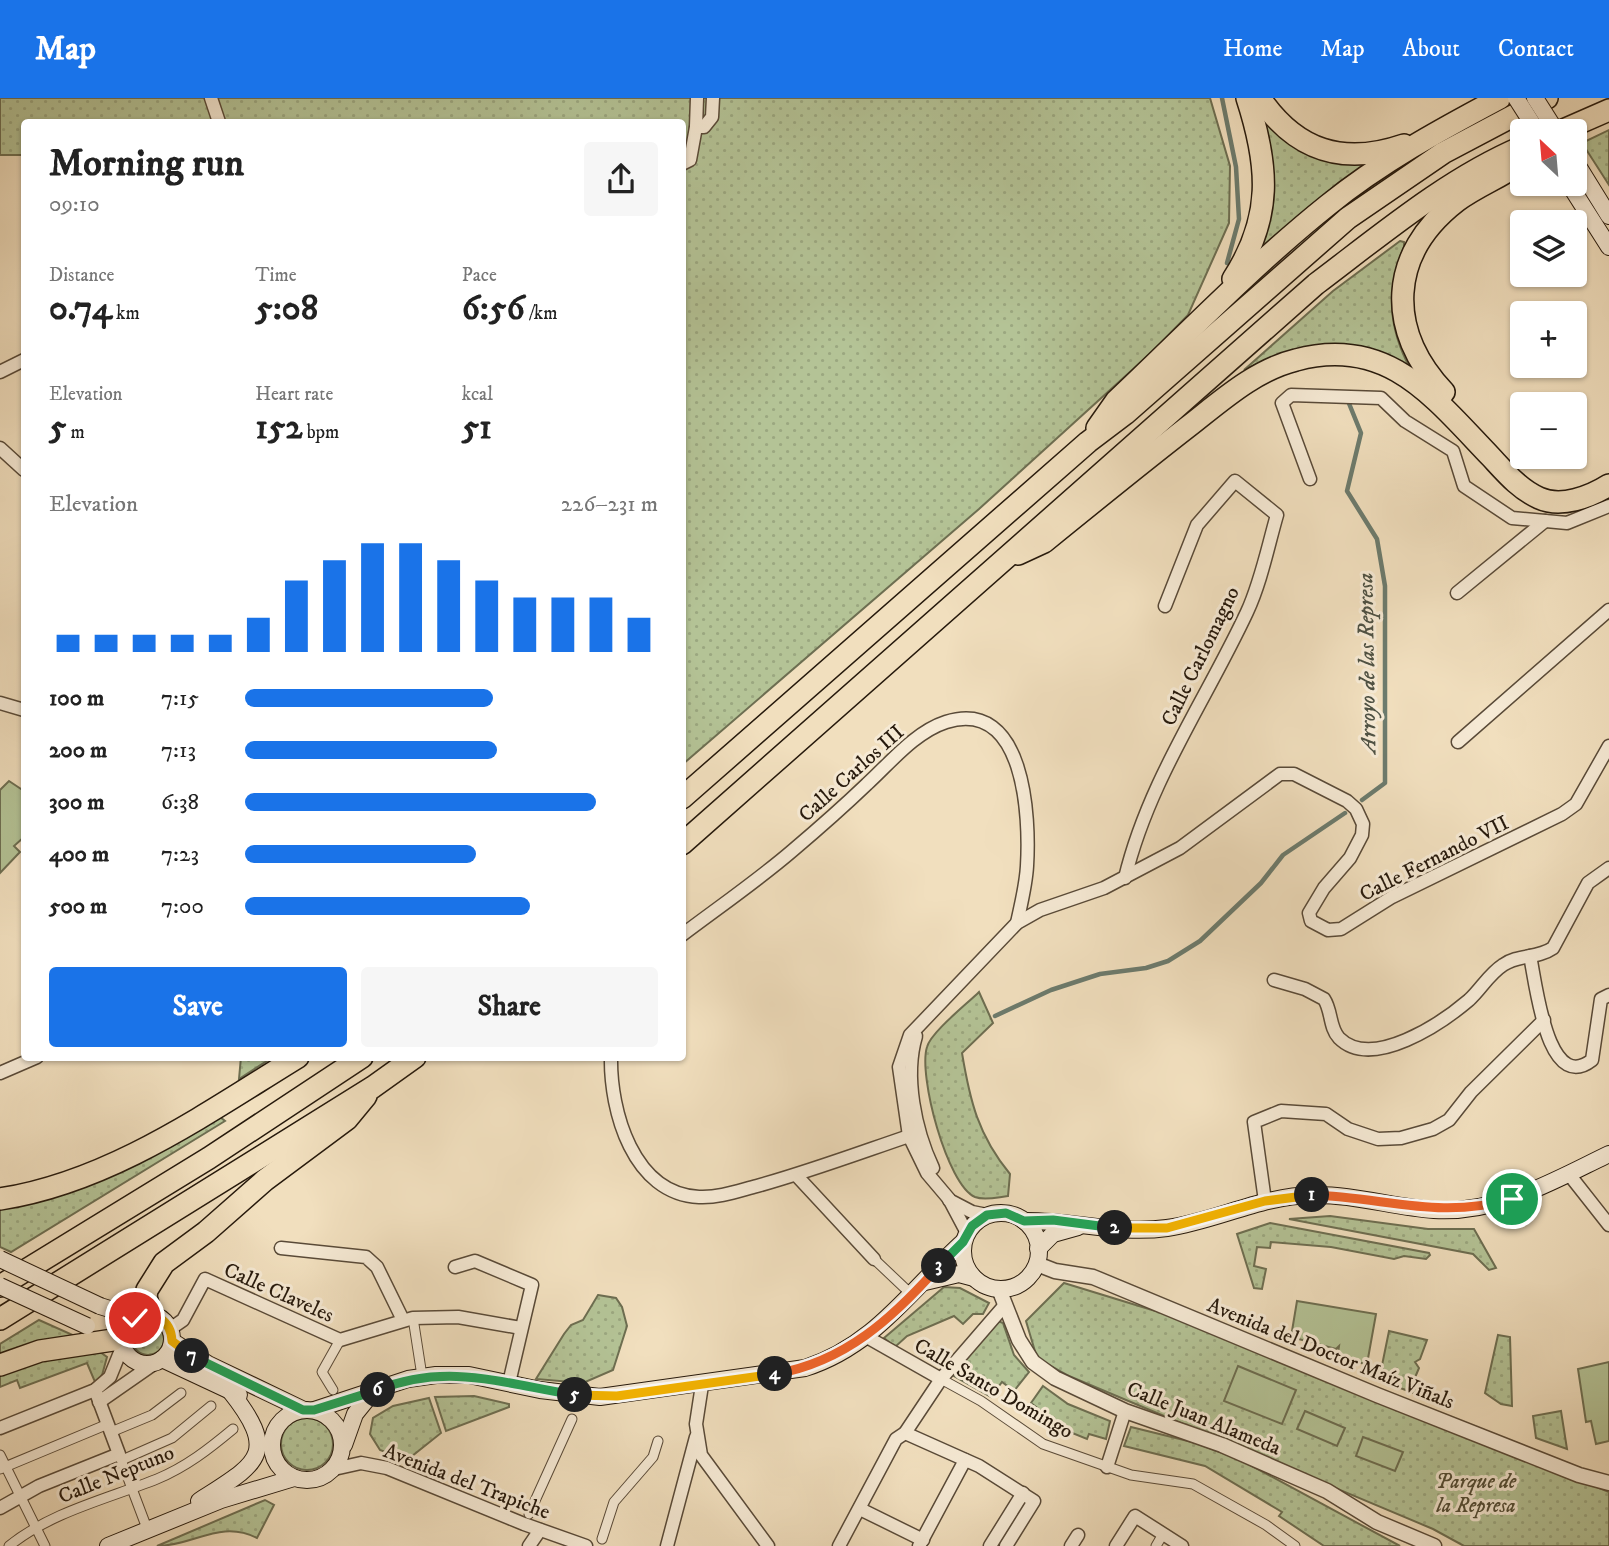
<!DOCTYPE html>
<html lang="en">
<head>
<meta charset="utf-8">
<style>
  :root { --surface:#fff; --page:#f6f6f6; --text:#222; --muted:#767676; --accent:#1a73e8 }
  body { margin:0; font-family:"IM FELL DW Pica",serif; background:var(--page); color:var(--text); height:100vh; display:flex; flex-direction:column; font-size:26px; white-space:nowrap }
  * { box-sizing:border-box; margin:0 }
  p { font-size:23px; color:var(--muted) }
  .icon { flex:none; width:38px; height:38px; fill:none; stroke:currentColor; stroke-width:2; stroke-linecap:round; stroke-linejoin:round }
  .map { position:relative; flex:1; overflow:hidden }
  .sheet { position:absolute; left:21px; top:21px; width:665px; height:942px; display:flex; flex-direction:column; background:var(--surface); border-radius:7px; box-shadow:0 2px 5px #0004 }
  .sheet>* { flex:none }
  .needle { width:46px; rotate:334deg }
  .controls { position:absolute; left:1510px; top:21px; display:grid; gap:14px }
  .controls a { display:grid; place-items:center; width:77px; height:77px; border-radius:7px; background:var(--surface); box-shadow:0 2px 5px #0004; font-size:35px }
  .pin { position:absolute; display:grid; place-items:center; width:60px; height:60px; color:#fff; margin:-30px; border:4px solid #fff; border-radius:50%; box-shadow:0 2px 7px #0007 }
  .km { position:absolute; width:35px; height:35px; margin:-18px; border-radius:50%; background:#222; color:#fff; font-size:19px; line-height:35px; text-align:center }
  .round { display:grid; place-items:center; flex:none; width:74px; height:74px; border-radius:7px; background:var(--page) }
  .headline { display:flex; align-items:center; justify-content:space-between; height:119px; padding:0 28px }
  h1 { font-size:38px; font-weight:700; line-height:52px }
  .figures { display:grid; grid-template-columns:repeat(3,1fr); gap:10px; height:119px; padding:7px 28px }
  .figures div { display:grid; align-content:center }
  .figures b { font-size:35px; font-weight:700 }
  .figures small { font-size:19px; font-weight:400 }
  .figures p { font-size:19px }
  .chart { height:196px; padding:14px 28px }
  .chart p { display:flex; justify-content:space-between }
  .chart svg { width:100%; height:126px; margin-top:7px; stroke:var(--accent); stroke-width:6 }
  .primary-button { display:flex; gap:14px; margin-top:auto; padding:14px 28px }
  .primary-button a { flex:1; height:80px; border-radius:7px; background:var(--accent); color:#fff; font-size:28px; font-weight:700; line-height:80px; text-align:center }
  .primary-button a+a { background:var(--page); color:var(--text) }
  ul { padding:0 28px; list-style:none; font-size:23px }
  li { display:grid; grid-template-columns:112px 84px 1fr; align-items:center; height:52px }
  li i { height:18px; border-radius:9px; background:var(--accent) }
  header { display:flex; align-items:center; gap:42px; box-sizing:border-box; height:98px; padding:0 35px; background:var(--accent); color:#fff }
  header strong { font-size:33px }
  nav { display:flex; gap:38px; margin-inline-start:auto; font-size:24px }
  .map>svg:first-child { display:block }
</style>
</head>
<body>
<header>
<strong>Map</strong>
<nav><a>Home</a><a>Map</a><a>About</a><a>Contact</a></nav>
</header>
<div class="map">
<svg width="1609" height="1448" viewBox="0 0 1609 1448">
  <defs>
    <pattern id="green-dots" width="8" height="8" patternUnits="userSpaceOnUse" patternTransform="scale(1.75)"><rect width="8" height="8" fill="#b4c396"/><path d="M2 2h.1M6 6h.1" fill="none" stroke="#9ba780" stroke-width="1.8" stroke-linecap="round"/></pattern>
  </defs>
  <rect width="100%" height="100%" fill="#f1dfbe"/>
  <filter id="stains"><feTurbulence type="fractalNoise" baseFrequency=".00286" numOctaves="4"/><feColorMatrix values="0 0 0 0 .2 0 0 0 0 .09 0 0 0 0 .02 0 0 0 .5 -.17"/></filter>
  <radialGradient id="worn" r=".72"><stop offset=".6" stop-color="#630" stop-opacity="0"/><stop offset="1" stop-color="#630" stop-opacity=".3"/></radialGradient>
  <g fill="url(#green-dots)" stroke="#6d6e51" stroke-width="2">
    <path d="M0,0H1210L1230,68L1229,125L1188,217L1153,253L979,411L683,666L682,24H24V57H0Z"/>
    <path d="M1251,0L1269,25L1370,65L1260,152Z"/>
    <path d="M1609,32V87L1582,45Z"/>
    <path d="M1400,143L1404,144V149C1386,191 1388,229 1410,270C1348,235 1306,243 1244,272L1333,193Z"/>
    <path d="M979,894L993,925L962,955C970,1003 978,1037 1010,1076L1008,1098C998,1099 985,1103 975,1099C947,1087 918,977 927,949C931,934 967,906 979,894Z"/>
    <path d="M241,959H273L239,981Z"/>
    <path d="M220,1019L225,1023L11,1154L0,1149V1111Z"/>
    <path d="M1330,1118L1428,1131H1474L1496,1170L1489,1172L1473,1156L1289,1121Z"/>
    <path d="M1270,1125L1429,1155L1430,1157L1426,1161L1404,1158L1394,1161L1331,1149L1271,1144L1270,1150L1257,1149L1254,1168L1266,1171L1262,1191L1254,1190L1237,1136Z"/>
    <path d="M1064,1185L1188,1223L1609,1394V1448H1464L1433,1431L1069,1278L1037,1260L1026,1223Z"/>
    <path d="M944,1189L960,1190L989,1205L983,1216H973L963,1226L954,1218L907,1238L895,1249L884,1240Z"/>
    <path d="M598,1197L616,1200L622,1209L627,1228L613,1272L583,1285L536,1281L564,1236L571,1227L583,1222Z"/>
    <path d="M39,1222L75,1238L0,1260V1246Z"/>
    <path d="M998,1223L1003,1225L1014,1257L1029,1274L1014,1293L1002,1284L991,1299L952,1277Z"/>
    <circle cx="148" cy="1241" r="16"/>
    <path d="M1389,1233L1427,1242L1420,1261L1415,1264L1419,1270L1411,1289L1441,1300L1440,1305L1379,1282Z"/>
    <path d="M1498,1237L1510,1239L1512,1308L1501,1306L1485,1295Z"/>
    <path d="M100,1254L107,1259L101,1281L95,1284L87,1265L20,1290L17,1282L0,1289V1276L31,1265Z"/>
    <path d="M1043,1288L1068,1306L1110,1323L1106,1341L1089,1336L1087,1341L1055,1328L1057,1325L1031,1305Z"/>
    <path d="M474,1298L509,1306V1309L446,1333L435,1299Z"/>
    <path d="M429,1300L441,1335L407,1362L380,1352L370,1336L373,1320L393,1308Z"/>
    <path d="M1561,1313L1567,1351L1536,1340L1533,1318Z"/>
    <circle cx="307" cy="1346" r="26"/>
    <path d="M1131,1329L1196,1345L1241,1362L1400,1448H1324L1279,1418L1282,1414L1205,1368L1124,1348Z"/>
    <path d="M265,1402L274,1407L257,1440C220,1421 194,1448 157,1448Z"/>
  </g>
  <g fill="#b4c396" stroke="#6d6e51" stroke-width="2">
    <path d="M9,683L24,693V739L14,748L20,754L0,775V692Z"/>
    <path d="M1297,1203L1376,1216L1367,1266L1337,1261L1339,1248L1336,1251L1291,1239Z"/>
    <path d="M1609,1264V1343L1596,1346L1591,1323L1586,1324L1578,1271Z"/>
    <path d="M1238,1268L1296,1292L1282,1326L1224,1303Z"/>
    <path d="M1305,1313L1345,1330L1337,1348L1297,1331Z"/>
    <path d="M1363,1339L1403,1354L1395,1373L1356,1358Z"/>
  </g>
  <g fill="none" stroke-linecap="round" stroke-linejoin="round">
    <g stroke="#6c7b6d" stroke-width="4.5">
      <path d="M1222,0L1236,69L1239,121L1227,165"/>
      <path d="M1348,303L1361,335L1347,393L1377,441L1385,488V685L1362,702"/>
      <path d="M995,918L1051,892L1100,876L1146,870L1168,863L1200,843L1261,785L1283,757L1345,715"/>
    </g>
    <g stroke="#594a38" stroke-width="11">
      <g id="pedestrian">
        <path d="M874,1161L912,1197"/>
        <path d="M413,1220L422,1278"/>
        <path d="M941,1281L981,1303L1043,1346L1131,1377L1193,1386L1266,1427L1295,1448"/>
        <path d="M333,1292L322,1274L340,1242"/>
        <path d="M111,1334L152,1317L181,1295"/>
        <path d="M0,1357L45,1448"/>
        <path d="M120,1359L148,1433"/>
        <path d="M122,1362L172,1340L211,1308"/>
        <path d="M0,1371L108,1326"/>
        <path d="M529,1416L572,1321"/>
        <path d="M602,1441L614,1404L653,1359L658,1343"/>
        <path d="M9,1448C51,1414 107,1401 157,1381C186,1369 209,1351 233,1331"/>
        <path d="M1156,1448L1163,1436"/>
      </g>
    </g>
    <g stroke="#594a38" stroke-width="15">
      <g id="minor">
        <path d="M211,0L219,24"/>
        <path d="M696,29H704L712,19L713,0"/>
        <path d="M682,66L690,62L696,29L697,0"/>
        <path d="M0,274L24,262"/>
        <path d="M0,350L24,372"/>
        <path d="M1310,381L1282,305L1291,297L1381,300L1405,323L1453,353L1464,388L1512,420L1567,425L1609,408"/>
        <path d="M1457,495L1545,423"/>
        <path d="M0,605L24,612"/>
        <path d="M1458,644L1609,512"/>
        <path d="M1125,780C1148,684 1206,602 1247,514C1261,484 1268,448 1277,417L1235,383L1197,427L1165,508"/>
        <path d="M682,837C719,809 757,783 792,753C818,731 843,709 867,686C890,665 915,634 946,624C1025,599 1030,719 1027,768C1026,787 1021,806 1017,825"/>
        <path d="M1530,858C1536,885 1547,997 1592,962L1601,901L1609,897"/>
        <path d="M1274,882L1305,891L1324,901C1332,913 1329,929 1339,940C1372,973 1442,925 1469,902C1481,891 1489,876 1503,867C1518,856 1537,861 1553,850L1588,785L1609,770"/>
        <path d="M916,938C904,978 915,1032 933,1070"/>
        <path d="M611,959C610,1013 633,1096 699,1099C719,1100 738,1093 757,1088C808,1074 859,1055 909,1038"/>
        <path d="M0,975L37,959"/>
        <path d="M1568,1075L1609,1127"/>
        <path d="M796,1077L874,1161"/>
        <path d="M949,1102L972,1114L987,1117"/>
        <path d="M1265,1103L1254,1024L1281,1013L1326,1016L1348,1031L1378,1041L1401,1040L1433,1031L1449,1022L1471,994L1544,922"/>
        <path d="M967,1135L949,1101L927,1075L909,1038L899,969L910,937L1017,825L1040,812L1104,790L1180,750L1280,676H1294L1347,703L1356,711L1363,726L1362,737L1350,760L1324,790L1309,815L1311,823L1328,832L1341,831L1392,799L1562,716L1576,706L1609,648"/>
        <path d="M281,1150L366,1159L377,1169L403,1222"/>
        <path d="M455,1169L475,1163L532,1187L509,1285"/>
        <path d="M170,1231L183,1222L205,1181L340,1242L413,1220L458,1219L521,1230"/>
        <path d="M867,1239L941,1281"/>
        <path d="M702,1287L696,1326L701,1357L768,1448"/>
        <path d="M99,1304L155,1265"/>
        <path d="M0,1330L95,1292L110,1279L123,1247"/>
        <path d="M905,1335L979,1368L1034,1403L1006,1448"/>
        <path d="M1107,1369L1125,1313"/>
        <path d="M334,1371L361,1365L387,1370L524,1426L586,1448"/>
        <path d="M0,1410L39,1388L119,1356L95,1292"/>
        <path d="M860,1411L923,1442"/>
        <path d="M529,1448L540,1432"/>
        <path d="M667,1448L696,1339"/>
        <path d="M839,1448L896,1341L905,1335L941,1281L1005,1207"/>
        <path d="M919,1448L965,1362"/>
        <path d="M990,1448L1023,1395"/>
        <path d="M1071,1448L1078,1437"/>
        <path d="M1116,1448L1135,1418L1182,1448"/>
      </g>
    </g>
    <g stroke="#594a38" stroke-width="17">
      <g id="tertiary">
        <path d="M1037,1166L1055,1173L1093,1179L1377,1297L1579,1377L1609,1385"/>
        <path d="M999,1191L1019,1242L1033,1264L1055,1280L1125,1313L1222,1347L1327,1393L1377,1424L1434,1448"/>
      </g>
    </g>
    <g stroke="#26190c" stroke-width="18">
      <g id="secondary">
        <path d="M1575,63L1609,118"/>
        <path d="M1569,86L1609,149"/>
        <circle cx="1001" cy="1153" r="38"/>
        <path d="M1024,1123C1071,1122 1119,1137 1167,1130C1216,1123 1261,1098 1312,1097C1353,1096 1393,1109 1434,1112C1498,1116 1553,1083 1609,1056"/>
        <path d="M1038,1151L1053,1136L1078,1129"/>
        <path d="M925,1184L959,1176L974,1180"/>
        <path d="M100,1208L135,1219"/>
        <circle cx="147" cy="1241" r="25"/>
        <path d="M172,1243L208,1266L304,1312"/>
        <path d="M162,1261L239,1297"/>
        <circle cx="307" cy="1347" r="35"/>
        <path d="M314,1312L408,1281L436,1277H469L540,1292L600,1299L805,1270C875,1248 912,1190 963,1144"/>
        <path d="M344,1347L355,1316L372,1295"/>
        <path d="M199,1403C256,1366 281,1357 230,1293"/>
        <path d="M108,1448L221,1402L294,1380"/>
      </g>
    </g>
    <g stroke="#26190c" stroke-width="24">
      <g id="motorway">
        <path d="M1260,0C1296,53 1343,68 1404,47"/>
        <path d="M1561,33L1609,12"/>
        <path d="M1233,181C1273,119 1269,68 1247,0"/>
        <path d="M1444,294C1386,232 1388,156 1457,103C1477,88 1502,79 1522,64"/>
        <path d="M1097,330L1116,303C1186,237 1253,167 1328,107C1381,64 1440,32 1500,0"/>
        <path d="M1018,456L1044,444C1092,405 1140,366 1189,328C1221,303 1255,272 1296,262C1388,237 1434,300 1491,359C1505,374 1519,391 1539,400C1561,410 1590,399 1609,387"/>
        <path d="M682,700L1088,344L1125,316L1348,120L1443,55L1547,0"/>
        <path d="M682,746L1316,186C1381,137 1447,81 1522,49"/>
        <path d="M0,1101C110,1084 205,1016 298,959"/>
        <path d="M0,1188L209,1060L362,959"/>
        <path d="M151,1216L146,1199L147,1192L164,1165L206,1134L265,1082L347,1021L366,998"/>
        <path d="M0,1221L373,989L415,959"/>
        <path d="M0,1267L40,1253L113,1242"/>
      </g>
    </g>
    <use href="#pedestrian" stroke="#f6ead5" stroke-width="9"/>
    <use href="#minor" stroke="#f6ead5" stroke-width="12"/>
    <use href="#tertiary" stroke="#f6ead5" stroke-width="14"/>
    <use href="#secondary" stroke="#f6ead5" stroke-width="16"/>
    <use href="#motorway" stroke="#f1dfbe" stroke-width="21"/>
    <g stroke="#26190c" stroke-width="18" stroke-linecap="butt">
      <g id="secondary-bridge">
        <path d="M1516,0L1537,33"/>
        <path d="M1535,0L1556,33"/>
        <path d="M0,1161L100,1208"/>
        <path d="M0,1188L87,1228"/>
      </g>
    </g>
    <use href="#secondary-bridge" stroke="#f6ead5" stroke-width="16"/>
  </g>
  <g fill="none" stroke-linecap="round" stroke-linejoin="round">
    <g stroke="#fff" stroke-width="14">
      <path id="split-1" d="M1312,1097C1385,1099 1438,1122 1512,1101"/>
    </g>
    <g stroke="#fff" stroke-width="14">
      <path id="split-2" d="M1115,1130H1167L1265,1103L1312,1097"/>
    </g>
    <g stroke="#fff" stroke-width="14">
      <path id="split-3" d="M939,1168L963,1144L972,1128L987,1117L1006,1115L1024,1123L1053,1122L1115,1130"/>
    </g>
    <g stroke="#fff" stroke-width="14">
      <path id="split-4" d="M775,1276C845,1264 893,1220 939,1168"/>
    </g>
    <g stroke="#fff" stroke-width="14">
      <path id="split-5" d="M575,1297L617,1298L775,1276"/>
    </g>
    <g stroke="#fff" stroke-width="14">
      <path id="split-6" d="M378,1292C447,1264 505,1286 575,1297"/>
    </g>
    <g stroke="#fff" stroke-width="14">
      <path id="split-7" d="M192,1258L303,1312H314L378,1292"/>
    </g>
    <g stroke="#fff" stroke-width="14">
      <path id="split-8" d="M135,1220C154,1212 171,1222 172,1243L192,1258"/>
    </g>
    <use href="#split-1" stroke="#f0652b" stroke-width="9"/>
    <use href="#split-2" stroke="#f5b400" stroke-width="9"/>
    <use href="#split-3" stroke="#22a559" stroke-width="9"/>
    <use href="#split-4" stroke="#f0652b" stroke-width="9"/>
    <use href="#split-5" stroke="#f5b400" stroke-width="9"/>
    <use href="#split-6" stroke="#22a559" stroke-width="9"/>
    <use href="#split-7" stroke="#22a559" stroke-width="9"/>
    <use href="#split-8" stroke="#f5b400" stroke-width="9"/>
  </g>
  <g text-anchor="middle" stroke-width="6" stroke-linejoin="round" paint-order="stroke">
    <g font-size="21" fill="#26190c" stroke="#f6ead5">
      <text transform="translate(1200 558) rotate(-64)" y="7">Calle Carlomagno</text>
      <text transform="translate(851 675) rotate(-42)" y="7">Calle Carlos III</text>
      <text transform="translate(1434 760) rotate(-27)" y="7">Calle Fernando VII</text>
      <text transform="translate(279 1194) rotate(24)" y="7">Calle Claveles</text>
      <text transform="translate(1331 1255) rotate(22)" y="7">Avenida del Doctor Maíz Viñals</text>
      <text transform="translate(994 1290) rotate(30)" y="7">Calle Santo Domingo</text>
      <text transform="translate(1204 1320) rotate(22)" y="7">Calle Juan Alameda</text>
      <text transform="translate(116 1376) rotate(-22)" y="7">Calle Neptuno</text>
      <text transform="translate(467 1383) rotate(21)" y="7">Avenida del Trapiche</text>
    </g>
    <g font-size="21" font-style="italic" fill="#514c35" stroke="#f6ead5">
      <text x="1476" y="1390">Parque de<tspan x="1476" dy="24">la Represa</tspan></text>
    </g>
    <g font-size="23" font-style="italic" fill="#4f5244" stroke="#f6ead5">
      <text transform="translate(1366 565) rotate(-91)" y="8">Arroyo de las Represa</text>
    </g>
  </g>
  <rect width="100%" height="100%" filter="url(#stains)"/>
  <rect width="100%" height="100%" fill="url(#worn)"/>
</svg>
<div class="controls">
<a><svg class="needle" viewBox="-14 -14 28 28"><path d="M0-13l5 13h-10z" fill="#e53935"/><path d="M0 13l5-13h-10z" fill="#767676"/></svg></a>
<a><svg class="icon" aria-label="layers" viewBox="0 0 24 24"><path d="M12 4l9 5-9 5-9-5zM3 14l9 5 9-5"/></svg></a>
<a>+</a>
<a>−</a>
</div>
<div class="pin" style="left:1512px;top:1101px;background:#1e9e55"><svg class="icon" aria-label="arrive" viewBox="0 0 24 24"><path d="M6 21V4h12l-3 4 3 4H6"/></svg></div>
<div class="pin" style="left:135px;top:1220px;background:#d93025"><svg class="icon" aria-label="check" viewBox="0 0 24 24"><path d="M5 12l5 5 9-10"/></svg></div>
<b class="km" style="left:1312px;top:1097px">1</b>
<b class="km" style="left:1115px;top:1130px">2</b>
<b class="km" style="left:939px;top:1168px">3</b>
<b class="km" style="left:775px;top:1276px">4</b>
<b class="km" style="left:575px;top:1297px">5</b>
<b class="km" style="left:378px;top:1292px">6</b>
<b class="km" style="left:192px;top:1258px">7</b>
<section class="sheet">
<div class="headline"><div><h1>Morning run</h1><p>09:10</p></div><a class="round"><svg class="icon" aria-label="share" viewBox="0 0 24 24"><path d="M12 15V3M7 8l5-5 5 5M5 13v7h14v-7"/></svg></a></div>
<div class="figures">
<div><p>Distance</p><b>0.74<small> km</small></b></div>
<div><p>Time</p><b>5:08</b></div>
<div><p>Pace</p><b>6:56<small> /km</small></b></div>
</div>
<div class="figures">
<div><p>Elevation</p><b>5<small> m</small></b></div>
<div><p>Heart rate</p><b>152<small> bpm</small></b></div>
<div><p>kcal</p><b>51</b></div>
</div>
<div class="chart"><p><span>Elevation</span>226–231 m</p>
<svg viewBox="0 0 160 44" preserveAspectRatio="none"><path d="M5 44V38M15 44V38M25 44V38M35 44V38M45 44V38M55 44V32M65 44V19M75 44V12M85 44V6M95 44V6M105 44V12M115 44V19M125 44V25M135 44V25M145 44V25M155 44V32"/></svg>
</div>
<ul>
<li><b>100 m</b>7:15<i style="width:60%"></i></li>
<li><b>200 m</b>7:13<i style="width:61%"></i></li>
<li><b>300 m</b>6:38<i style="width:85%"></i></li>
<li><b>400 m</b>7:23<i style="width:56%"></i></li>
<li><b>500 m</b>7:00<i style="width:69%"></i></li>
</ul>
<div class="primary-button"><a>Save</a><a>Share</a></div>
</section>
</div>
</body>
</html>
